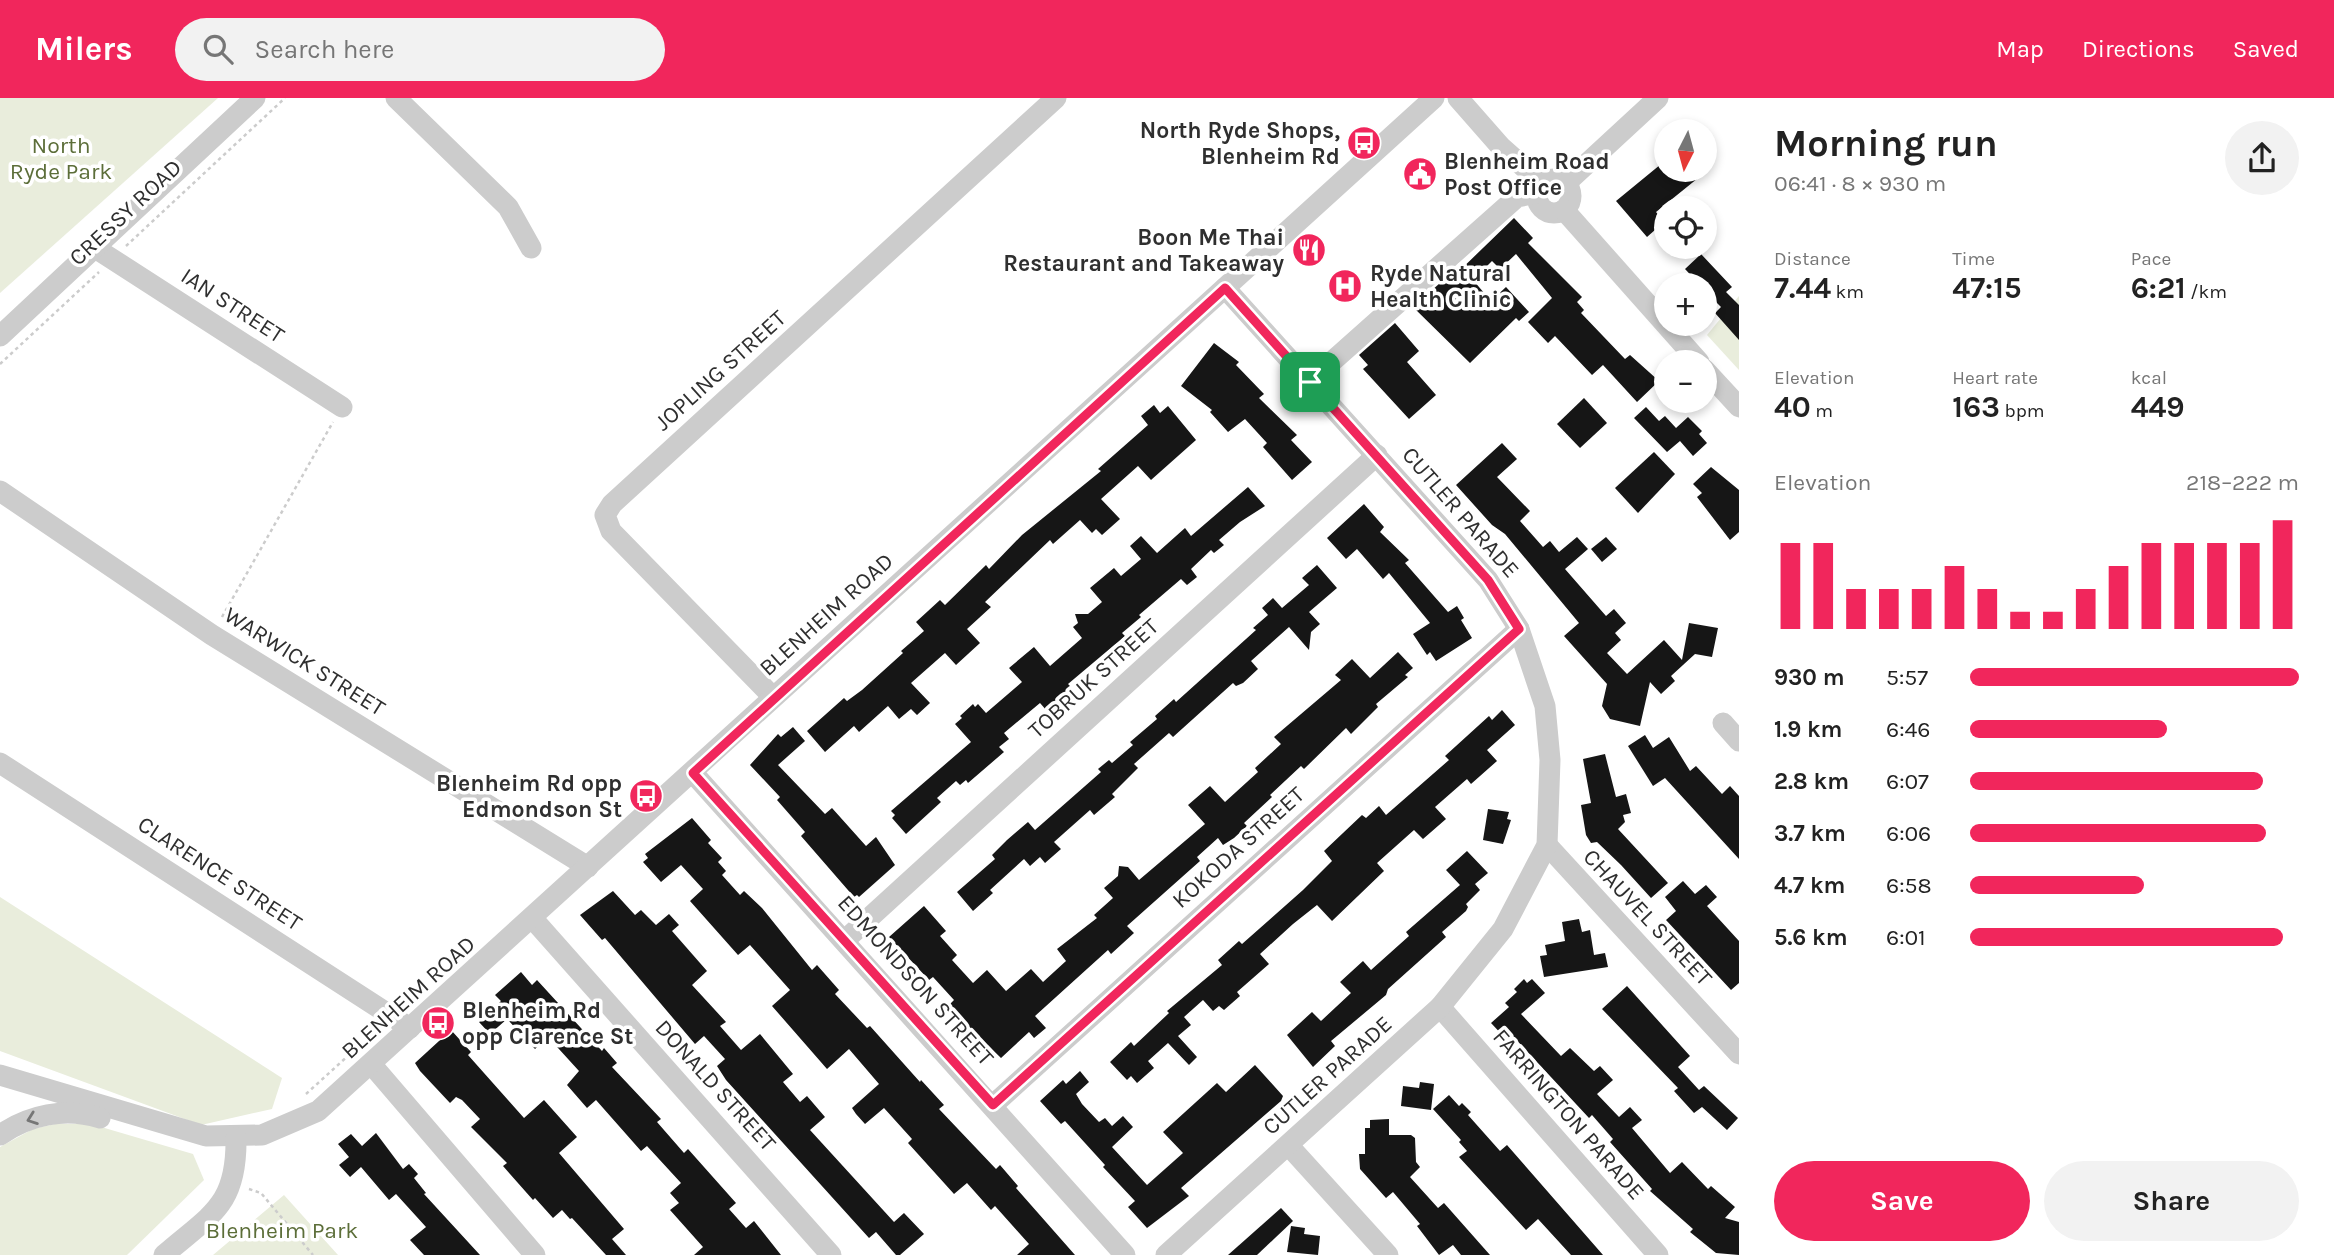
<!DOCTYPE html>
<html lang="en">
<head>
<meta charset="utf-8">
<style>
  :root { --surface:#fff; --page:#f2f2f2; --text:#222; --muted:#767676; --accent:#f1265c }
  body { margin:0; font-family:Karla,sans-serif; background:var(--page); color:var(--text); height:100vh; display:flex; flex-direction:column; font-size:26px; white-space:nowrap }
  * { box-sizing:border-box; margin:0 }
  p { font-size:23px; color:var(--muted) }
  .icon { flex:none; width:38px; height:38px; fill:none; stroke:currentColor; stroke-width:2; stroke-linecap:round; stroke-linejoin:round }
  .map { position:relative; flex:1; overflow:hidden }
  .details { display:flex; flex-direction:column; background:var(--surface); width:595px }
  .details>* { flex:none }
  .needle { width:46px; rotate:186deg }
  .controls { position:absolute; left:1654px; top:21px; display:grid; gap:14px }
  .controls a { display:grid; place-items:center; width:63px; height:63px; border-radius:50%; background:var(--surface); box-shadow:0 4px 10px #0003; font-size:35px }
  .pin { position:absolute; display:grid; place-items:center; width:60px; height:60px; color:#fff; margin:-30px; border-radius:14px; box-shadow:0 4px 10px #0006 }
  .round { display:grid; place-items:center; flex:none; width:74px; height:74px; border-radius:37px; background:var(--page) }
  .head { display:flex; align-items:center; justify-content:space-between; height:119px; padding:0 35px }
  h1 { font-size:38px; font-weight:700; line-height:52px }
  .metrics { display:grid; grid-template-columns:repeat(3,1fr); gap:10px; height:119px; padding:7px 35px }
  .metrics div { display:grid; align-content:center }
  .metrics b { font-size:30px; font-weight:700 }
  .metrics small { font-size:19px; font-weight:400 }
  .metrics p { font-size:19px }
  .chart { height:196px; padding:14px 35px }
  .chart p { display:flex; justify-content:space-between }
  .chart svg { width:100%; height:126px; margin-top:7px; stroke:var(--accent); stroke-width:6 }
  .button { display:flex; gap:14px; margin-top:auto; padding:14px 35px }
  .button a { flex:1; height:80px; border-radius:42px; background:var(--accent); color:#fff; font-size:28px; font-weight:700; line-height:80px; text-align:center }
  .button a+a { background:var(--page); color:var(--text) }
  ul { padding:0 35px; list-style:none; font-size:23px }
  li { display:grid; grid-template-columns:112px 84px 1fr; align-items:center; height:52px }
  li i { height:18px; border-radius:9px; background:var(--accent) }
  header { display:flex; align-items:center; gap:42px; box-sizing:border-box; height:98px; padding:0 35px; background:var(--accent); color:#fff }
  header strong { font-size:33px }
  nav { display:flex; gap:38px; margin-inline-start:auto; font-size:24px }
  .search { width:490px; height:63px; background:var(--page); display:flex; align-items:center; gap:18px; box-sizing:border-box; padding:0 24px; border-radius:38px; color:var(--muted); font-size:26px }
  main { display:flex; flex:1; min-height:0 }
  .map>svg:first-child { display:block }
</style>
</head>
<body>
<header>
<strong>Milers</strong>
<div class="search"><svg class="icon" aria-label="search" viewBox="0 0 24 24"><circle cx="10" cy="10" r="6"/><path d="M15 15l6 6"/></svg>Search here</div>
<nav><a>Map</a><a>Directions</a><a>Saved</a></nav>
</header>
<main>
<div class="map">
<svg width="1739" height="1157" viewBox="0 0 1739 1157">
  <rect width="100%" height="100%" fill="#fff"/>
  <g fill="#e9eddc">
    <path d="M0,0H218L0,195Z"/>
    <path d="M1739,198V272L1707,237Z"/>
    <path d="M0,799L282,980L272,1011L201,1027L0,953Z"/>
    <path d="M55,1026H91L193,1056L204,1082L127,1157H0V1049L33,1031Z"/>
    <path d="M284,1097L338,1157H213Z"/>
  </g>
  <g fill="#161616">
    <path d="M1666,62V72H1708L1656,114L1664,124L1647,139L1616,103Z"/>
    <path d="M1514,120L1533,140L1528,145L1582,199L1577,204L1584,212L1581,215L1625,261L1630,257L1659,283L1637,304L1603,267L1592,277L1555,238L1548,245L1528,224L1552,200L1516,156L1500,171L1492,163L1473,182L1491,203L1506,189L1529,214L1519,223L1516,220L1470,265L1413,209L1449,177L1452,180Z"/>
    <path d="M1701,156L1732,189L1726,194L1739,207V242L1715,215L1721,209L1704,192V187H1700L1685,171Z"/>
    <path d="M1395,225L1419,253L1407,264L1436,297L1409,321L1363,271L1368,267L1359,257Z"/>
    <path d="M1214,245L1239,264L1236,267L1264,296L1259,300L1297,337L1291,342L1312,364L1292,382L1263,349L1267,345L1245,321L1228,334L1210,314L1212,312L1181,288Z"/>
    <path d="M1584,300L1607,325L1580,350L1557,326Z"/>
    <path d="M1154,307L1160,315L1168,308L1196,342L1151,382L1138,368L1101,401L1120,421L1102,437L1096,431L1092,435L1080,422L1053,446L1050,442L985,504L991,509L967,531L980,545L956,567L945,555L911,585L930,605L917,617L911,611L899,621L888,608L859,634L854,628L825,654L807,633L844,600L847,603L862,592L903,555L901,553L924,533L916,524L940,502L945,507L986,467L989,471L1022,437L1101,373L1098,371L1148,327L1141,318Z"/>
    <path d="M1646,309L1659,323L1665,318L1676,330L1688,319L1702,333L1699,336L1707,345L1693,358L1680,343L1667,354L1634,320Z"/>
    <path d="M1502,345L1517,361L1497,379L1530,413L1520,423L1543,449L1550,443L1559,454L1577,439L1588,451L1565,471L1606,518L1614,511L1626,525L1615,535L1621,542L1607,555L1627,576L1664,542L1682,562L1689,525L1718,530L1712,559L1695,556L1671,578L1675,583L1661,596L1650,584L1640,628L1610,621L1602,608L1607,586L1564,538L1579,525L1505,436L1492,427L1456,387Z"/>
    <path d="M1654,354L1675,376L1638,415L1615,390Z"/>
    <path d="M1711,369L1739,392V434L1730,442L1697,399L1702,395L1693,386Z"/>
    <path d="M1248,389L1265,408L1240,424L1219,442L1224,447L1214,455L1211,452L1191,471L1197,479L1187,487L1181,481L1139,517L1141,519L1122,535L1125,538L1068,586L1071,589L1047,613L1040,605L1004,635L1009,641L999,649L1004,654L968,685L966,682L960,687L956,683L937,700L941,704L906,736L892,720L895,717L891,713L971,644L955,626L962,620L960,618L973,606L975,609L978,606L986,615L1022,584L1009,570L1034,549L1050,568L1082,540L1073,529L1078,525L1075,516H1088L1102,504L1090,490L1114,470L1121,478L1141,461L1130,448L1141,438L1157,455L1185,430L1191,438Z"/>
    <path d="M1364,406L1384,429L1380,434L1409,462L1405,465L1448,514L1457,508L1464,520L1461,522L1472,540L1436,563L1430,554L1427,557L1413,536L1430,525L1389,475L1383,481L1357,451L1346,461L1327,440Z"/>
    <path d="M1606,439L1617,451L1602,464L1591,451Z"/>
    <path d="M1317,467L1337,490L1309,514L1320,526L1311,534L1309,552L1289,529L1251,563L1258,571L1243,585L1236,588L1233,585L1173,639L1169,635L1134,666L1138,670L1112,696L1115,699L1094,717L1090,712L1054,744L1061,751L1045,765L1040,759L1030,768L1024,761L990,792L993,795L973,813L957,794L995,761L992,757L1007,742L1028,724L1035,732L1101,674L1098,671L1109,662L1112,665L1133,647L1130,644L1157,621L1155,618L1174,601L1176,604L1256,532L1253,530L1268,517L1262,510L1273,500L1282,510L1309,487L1302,480Z"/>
    <path d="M1398,554L1413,570L1405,577L1408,579L1376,606L1378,609L1351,636L1346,630L1304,671L1301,668L1270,697L1272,699L1244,725L1247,728L1234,740L1223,747L1218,740L1197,759L1200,763L1127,828L1134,835L1111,856L1108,852L1035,918L1046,930L1034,940L1029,934L1001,960L948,908L954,902L933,879L929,882L889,839L924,808L946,833L940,838L957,857L952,862L973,885L987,872L1006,893L1031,871L1043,884L1066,863L1057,851L1097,820L1094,817L1113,800L1104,790L1118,778L1119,768L1128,769L1139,782L1205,726L1188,707L1210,688L1225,704L1258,674L1255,670L1281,646L1274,639L1341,582L1335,577L1352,561L1370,580Z"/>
    <path d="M1502,612L1515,627L1487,652L1497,663L1471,686L1467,681L1435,709L1446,721L1423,741L1414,732L1377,765L1384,773L1332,823L1317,807L1293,826L1260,856L1269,866L1237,894L1240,898L1224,912L1219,908L1213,913L1203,902L1184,919L1191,927L1178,938L1197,959L1189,967L1168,945L1148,963L1154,970L1137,985L1131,978L1127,982L1110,964L1131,944L1134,948L1169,915L1167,913L1222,867L1218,862L1239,843L1242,846L1303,792L1332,763L1324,753L1362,717L1366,720L1379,708L1386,717L1449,662L1445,658L1489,618L1492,622Z"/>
    <path d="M793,629L805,643L778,667L825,716L832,710L866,748L876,739L895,767L859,799L857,797L854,799L801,738L805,734L777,702L780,699L750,667L778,636L781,639Z"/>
    <path d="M1645,637L1653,650L1669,639L1690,673L1696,668L1722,696L1730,688L1739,698V761L1665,680L1653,688L1628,648Z"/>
    <path d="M1605,656L1616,699L1626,696L1631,715L1623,717L1625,724L1618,731L1668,785L1651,800L1621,767L1597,744L1591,745L1586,737L1581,707L1591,705L1583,661Z"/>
    <path d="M1488,711L1509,714L1507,721L1511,722L1503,746L1483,742Z"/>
    <path d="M692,720L711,742L708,745L722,760L718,764L726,773L722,777L740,797L744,793L762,810L812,872L817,867L839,892L835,896L867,930L870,928L920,984L921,982L944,1007L939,1011L996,1071L1000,1067L1018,1088L1016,1090L1075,1157H1017L1029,1146L995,1108L991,1112L967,1085L954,1096L908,1045L912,1041L884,1010L865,1026L856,1016L852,1010L879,986L849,951L827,971L772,908L790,892L750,847L738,857L690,803L703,791L681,767L661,784L643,764L648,760L645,756Z"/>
    <path d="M1467,753L1488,775L1475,786L1480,792L1466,806L1468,809L1466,813L1442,834L1446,839L1388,891L1386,897L1331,943L1335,948L1313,969L1287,937L1312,914L1321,923L1351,895L1340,884L1363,863L1371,872L1409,838L1406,834L1460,787L1446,772Z"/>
    <path d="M1683,783L1695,796L1706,787L1717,799L1707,808L1739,843V885L1731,892L1666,822L1676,813L1665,799Z"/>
    <path d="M613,793L635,817L641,812L656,827L669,816L679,827L672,833L707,873L692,887L726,924L720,928L741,952L760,936L793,976L783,984L800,1004L807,998L825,1019L810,1032L894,1124L904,1115L924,1136L900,1157H896L876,1134L869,1140L726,982L717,968L725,961L704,938L695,946L605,840L602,842L580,817Z"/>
    <path d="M1579,821L1582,834L1590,832L1594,857L1605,855L1608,869L1544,879L1540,858L1547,857L1545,847L1565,843L1562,824Z"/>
    <path d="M521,874L532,887L537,882L602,953L604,950L617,965L612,969L661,1021L657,1024L684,1055L688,1051L736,1105L729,1111L746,1130L754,1123L781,1157H694L703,1149L670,1112L679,1105L670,1095L681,1085L647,1048L641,1053L596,1002L587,1010L567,987L579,973L548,939L535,951L507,921L490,936L479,924L501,903L495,897Z"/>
    <path d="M1524,881L1527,885L1532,881L1545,895L1521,916L1561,958L1570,950L1594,973L1600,968L1613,982L1597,996L1619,1019L1630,1009L1642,1022L1632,1030L1670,1075L1682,1064L1708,1091L1711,1088L1735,1109L1725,1120L1739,1124V1157L1716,1155L1690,1134L1693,1131L1650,1093L1652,1091L1610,1044L1613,1041L1592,1017L1589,1020L1511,936L1506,941L1491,925L1509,909L1505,905L1517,894L1514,891Z"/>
    <path d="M1627,888L1690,958L1678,969L1699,992L1704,988L1738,1020L1727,1032L1702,1009L1694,1015L1674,993L1678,990L1602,911Z"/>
    <path d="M451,932L471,954L468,957L524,1020L544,1002L577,1039L559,1055L624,1131L612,1141L626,1157H606L572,1120L570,1121L562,1112L553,1120L535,1100L533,1102L503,1068L507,1065L471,1029L480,1021L462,1002L456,999L450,1005L420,973L415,965Z"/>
    <path d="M1255,967L1283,998L1281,1003L1181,1090L1189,1098L1147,1130L1128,1109L1135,1103L1103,1069L1105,1067L1065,1023L1061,1026L1040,1003L1063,982L1066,986L1080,973L1089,984L1076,996L1082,1006L1099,1024L1105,1020L1112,1028L1123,1018L1133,1029L1112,1049L1147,1087L1183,1055L1163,1034L1217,985L1226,994Z"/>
    <path d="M1420,984L1434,986L1431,1012L1401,1008L1403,988L1419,990Z"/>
    <path d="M1449,997L1459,1008L1462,1005L1471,1014L1468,1017L1500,1053L1507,1047L1603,1157H1571L1538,1121L1526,1132L1459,1059L1467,1053L1459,1044L1461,1042L1433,1011Z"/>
    <path d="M1389,1021V1037H1411L1415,1040L1416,1064L1420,1069L1410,1079L1438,1110L1444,1105L1490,1157H1461L1453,1147L1439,1157L1417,1128L1420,1126L1393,1094L1386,1100L1360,1071L1359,1056H1365V1030H1370V1022Z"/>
    <path d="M376,1035L403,1071L409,1066L418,1076L414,1080L426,1095L424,1096L480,1157H424L410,1142L426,1129L396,1096L389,1102L361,1069L350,1079L339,1067L349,1059L338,1046L351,1036L362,1048Z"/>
    <path d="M1281,1110L1293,1123L1257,1157H1228Z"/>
    <path d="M1291,1128L1305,1130L1304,1136L1320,1138L1318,1157L1287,1154Z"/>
  </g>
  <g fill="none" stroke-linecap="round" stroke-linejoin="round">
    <g stroke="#ccc" stroke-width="2.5" stroke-dasharray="3.5 3.5" stroke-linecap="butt">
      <path d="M126,148L285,0"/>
      <path d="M0,266L99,174"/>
      <path d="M222,519L333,324"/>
      <path d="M366,942L373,926"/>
      <path d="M306,996L350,956"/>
      <path d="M249,1091L261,1095L313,1157"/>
    </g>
    <g stroke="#ccc" stroke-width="21">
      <path d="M396,0L508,109L531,150"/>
      <path d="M1458,0L1501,49L1542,85"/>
      <circle cx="1554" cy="98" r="17"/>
      <path d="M1566,85L1658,0"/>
      <path d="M1564,112L1699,264"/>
      <path d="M95,150L342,309"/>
      <path d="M0,238L255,0"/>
      <path d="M1704,271L1739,309"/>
      <path d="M1309,284L1517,99L1537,95"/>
      <path d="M0,393L212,537L588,769"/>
      <path d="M773,599L611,433L605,417L612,406L1056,0"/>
      <path d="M1723,625L1739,643"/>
      <path d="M0,665L410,930"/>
      <path d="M693,675L1125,1157"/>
      <path d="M1547,747L1739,956"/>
      <path d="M533,821L831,1157"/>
      <path d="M845,842L1377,357"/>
      <path d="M1440,909L1658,1157"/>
      <path d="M372,967L535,1157"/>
      <path d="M0,977L206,1038L262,1037L318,1013L1434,0"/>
      <path d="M993,1007L1519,531"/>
      <path d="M0,1037C29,1017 65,1009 100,1020"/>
      <path d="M1289,1048L1388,1157"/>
      <path d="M164,1157C211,1116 237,1108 236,1040"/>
      <path d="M1166,1157L1440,909L1503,831L1547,747L1550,662L1545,608L1519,531L1488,482L1225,190"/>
    </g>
  </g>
  <defs><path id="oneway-chevron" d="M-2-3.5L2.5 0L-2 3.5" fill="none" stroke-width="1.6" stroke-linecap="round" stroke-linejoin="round" transform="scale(1.75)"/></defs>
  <use stroke="#767676" href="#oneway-chevron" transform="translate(32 1021) rotate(160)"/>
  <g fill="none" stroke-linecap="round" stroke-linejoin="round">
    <g stroke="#fff" stroke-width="14">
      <path id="route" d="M1225,190L1488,482L1519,531L993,1007L693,675Z"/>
    </g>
    <use href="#route" stroke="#f1265c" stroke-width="9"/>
  </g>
  <defs>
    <g id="bus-disc" transform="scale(1.75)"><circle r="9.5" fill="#f1265c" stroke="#fff"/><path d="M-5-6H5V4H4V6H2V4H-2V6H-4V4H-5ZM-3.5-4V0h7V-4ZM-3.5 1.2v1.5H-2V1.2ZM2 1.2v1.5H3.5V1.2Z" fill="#fff"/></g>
    <g id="civic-disc" transform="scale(1.75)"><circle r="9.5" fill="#f1265c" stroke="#fff"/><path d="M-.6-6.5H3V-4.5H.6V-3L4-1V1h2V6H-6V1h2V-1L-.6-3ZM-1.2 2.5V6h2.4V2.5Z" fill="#fff"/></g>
    <g id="restaurant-disc" transform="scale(1.75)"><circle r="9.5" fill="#f1265c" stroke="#fff"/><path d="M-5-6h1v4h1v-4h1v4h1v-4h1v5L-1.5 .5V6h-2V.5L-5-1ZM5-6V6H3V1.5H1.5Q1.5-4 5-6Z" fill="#fff"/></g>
    <g id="hospital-disc" transform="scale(1.75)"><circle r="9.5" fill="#f1265c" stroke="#fff"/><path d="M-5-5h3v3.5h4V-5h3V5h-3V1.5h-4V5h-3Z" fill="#fff"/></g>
  </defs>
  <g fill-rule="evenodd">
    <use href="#bus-disc" x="1364" y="45"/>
    <use href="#civic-disc" x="1420" y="76"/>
    <use href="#restaurant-disc" x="1309" y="152"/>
    <use href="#hospital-disc" x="1345" y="188"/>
    <use href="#bus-disc" x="646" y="698"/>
    <use href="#bus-disc" x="438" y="925"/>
  </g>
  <g text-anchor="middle" stroke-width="7" stroke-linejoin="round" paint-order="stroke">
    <g font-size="23" font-weight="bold" fill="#2f2f2f" stroke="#fff" text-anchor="end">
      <text x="1340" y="40">North Ryde Shops,<tspan x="1340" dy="26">Blenheim Rd</tspan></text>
      <text x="1444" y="71" text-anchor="start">Blenheim Road<tspan x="1444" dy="26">Post Office</tspan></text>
      <text x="1284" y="147">Boon Me Thai<tspan x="1284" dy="26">Restaurant and Takeaway</tspan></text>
      <text x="1370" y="183" text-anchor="start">Ryde Natural<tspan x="1370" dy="26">Health Clinic</tspan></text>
      <text x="622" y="693">Blenheim Rd opp<tspan x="622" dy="26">Edmondson St</tspan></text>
      <text x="462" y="920" text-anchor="start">Blenheim Rd<tspan x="462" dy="26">opp Clarence St</tspan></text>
    </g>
    <g font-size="23" fill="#5c6e39" stroke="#fff">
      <text x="61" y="55">North<tspan x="61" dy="26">Ryde Park</tspan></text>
      <text x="282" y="1140">Blenheim Park</text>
    </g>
    <g font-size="23" fill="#2f2f2f" stroke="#fff">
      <text transform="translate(125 114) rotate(-43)" y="8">CRESSY ROAD</text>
      <text transform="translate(233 207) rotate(33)" y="8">IAN STREET</text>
      <text transform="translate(720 272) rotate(-42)" y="8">JOPLING STREET</text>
      <text transform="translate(1461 414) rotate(49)" y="8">CUTLER PARADE</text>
      <text transform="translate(826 516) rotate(-42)" y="8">BLENHEIM ROAD</text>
      <text transform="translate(305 563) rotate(32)" y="8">WARWICK STREET</text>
      <text transform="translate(1093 580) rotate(-42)" y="8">TOBRUK STREET</text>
      <text transform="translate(1238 749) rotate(-42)" y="8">KOKODA STREET</text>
      <text transform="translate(220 775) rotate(33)" y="8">CLARENCE STREET</text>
      <text transform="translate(1648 819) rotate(47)" y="8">CHAUVEL STREET</text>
      <text transform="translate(916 882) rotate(48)" y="8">EDMONDSON STREET</text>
      <text transform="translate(408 899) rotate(-42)" y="8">BLENHEIM ROAD</text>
      <text transform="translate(1327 977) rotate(-42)" y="8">CUTLER PARADE</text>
      <text transform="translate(716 987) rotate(48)" y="8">DONALD STREET</text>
      <text transform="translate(1569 1016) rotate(49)" y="8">FARRINGTON PARADE</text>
    </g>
  </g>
</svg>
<div class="controls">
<a><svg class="needle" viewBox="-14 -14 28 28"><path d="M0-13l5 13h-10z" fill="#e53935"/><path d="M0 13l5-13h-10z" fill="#767676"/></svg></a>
<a><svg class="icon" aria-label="locate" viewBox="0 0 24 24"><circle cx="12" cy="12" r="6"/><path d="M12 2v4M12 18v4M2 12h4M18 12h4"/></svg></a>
<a>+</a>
<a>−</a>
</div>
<div class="pin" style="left:1310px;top:284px;background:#1e9e55"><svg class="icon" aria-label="arrive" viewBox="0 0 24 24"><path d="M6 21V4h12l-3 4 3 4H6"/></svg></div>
</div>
<section class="details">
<div class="head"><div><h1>Morning run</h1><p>06:41 · 8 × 930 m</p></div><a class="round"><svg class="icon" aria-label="share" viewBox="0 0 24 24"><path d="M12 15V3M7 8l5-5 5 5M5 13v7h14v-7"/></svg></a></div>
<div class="metrics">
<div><p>Distance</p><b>7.44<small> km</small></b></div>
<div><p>Time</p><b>47:15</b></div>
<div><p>Pace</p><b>6:21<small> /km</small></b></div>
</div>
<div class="metrics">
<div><p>Elevation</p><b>40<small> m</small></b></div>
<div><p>Heart rate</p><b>163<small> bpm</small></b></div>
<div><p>kcal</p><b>449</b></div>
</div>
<div class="chart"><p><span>Elevation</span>218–222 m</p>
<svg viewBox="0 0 160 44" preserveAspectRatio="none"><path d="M5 44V14M15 44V14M25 44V30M35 44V30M45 44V30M55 44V22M65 44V30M75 44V38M85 44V38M95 44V30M105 44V22M115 44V14M125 44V14M135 44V14M145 44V14M155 44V6"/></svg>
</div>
<ul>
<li><b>930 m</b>5:57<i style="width:100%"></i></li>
<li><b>1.9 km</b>6:46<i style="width:60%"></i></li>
<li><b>2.8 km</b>6:07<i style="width:89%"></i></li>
<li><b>3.7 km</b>6:06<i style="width:90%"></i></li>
<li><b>4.7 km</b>6:58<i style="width:53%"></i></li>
<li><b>5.6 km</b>6:01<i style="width:95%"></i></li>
</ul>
<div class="button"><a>Save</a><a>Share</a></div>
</section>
</main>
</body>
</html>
